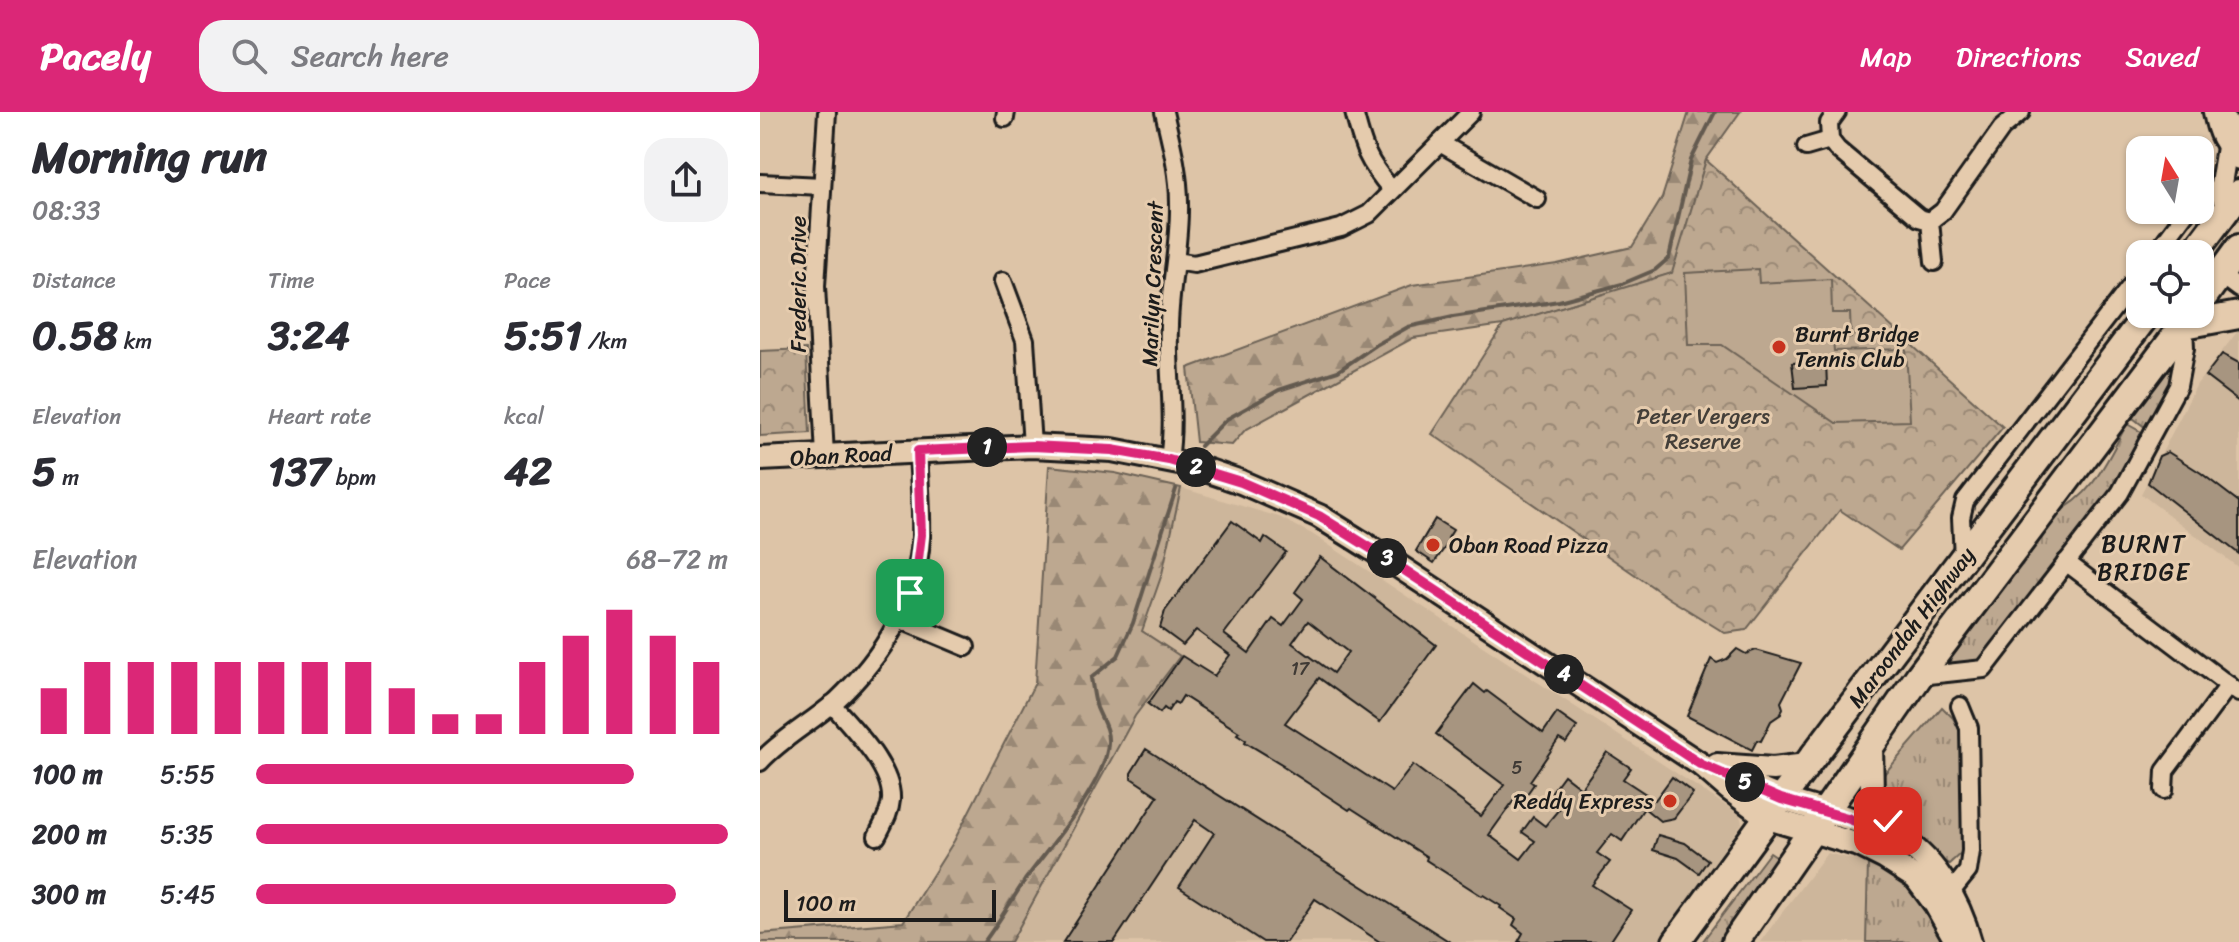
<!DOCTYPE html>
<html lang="en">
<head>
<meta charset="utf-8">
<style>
  :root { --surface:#fff; --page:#f2f2f3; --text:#2b2b33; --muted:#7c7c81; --accent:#db2777 }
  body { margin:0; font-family:Sriracha,sans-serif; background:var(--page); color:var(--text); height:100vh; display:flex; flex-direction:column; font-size:30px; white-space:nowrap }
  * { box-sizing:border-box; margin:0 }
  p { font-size:26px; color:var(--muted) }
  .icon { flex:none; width:44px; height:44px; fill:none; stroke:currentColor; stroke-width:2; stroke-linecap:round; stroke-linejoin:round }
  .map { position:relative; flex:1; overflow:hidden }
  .panel { display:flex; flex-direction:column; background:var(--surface); width:760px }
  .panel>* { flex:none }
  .needle { width:52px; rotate:349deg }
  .tools { position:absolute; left:1366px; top:24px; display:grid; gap:16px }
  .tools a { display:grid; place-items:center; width:88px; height:88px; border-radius:16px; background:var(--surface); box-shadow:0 2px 6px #0004; font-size:40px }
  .scale { position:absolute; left:24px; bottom:20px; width:212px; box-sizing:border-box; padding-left:8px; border:4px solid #1c1c1c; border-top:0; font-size:22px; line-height:28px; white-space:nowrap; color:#1c1c1c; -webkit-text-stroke:6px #e5cbad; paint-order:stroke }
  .pin { position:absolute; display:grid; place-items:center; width:68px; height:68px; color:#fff; margin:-34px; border-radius:16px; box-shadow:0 4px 12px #0006 }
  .km { position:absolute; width:40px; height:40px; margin:-20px; border-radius:50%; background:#222; color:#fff; font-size:22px; line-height:40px; text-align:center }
  .round { display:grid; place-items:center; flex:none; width:84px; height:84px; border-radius:24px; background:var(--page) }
  .headline { display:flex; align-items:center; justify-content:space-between; height:136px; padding:0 32px }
  h1 { font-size:44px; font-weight:700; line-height:60px }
  .figures { display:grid; grid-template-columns:repeat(3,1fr); gap:12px; height:136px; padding:8px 32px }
  .figures div { display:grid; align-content:center }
  .figures b { font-size:40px; font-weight:700 }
  .figures small { font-size:22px; font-weight:400 }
  .figures p { font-size:22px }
  .chart { height:224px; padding:16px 32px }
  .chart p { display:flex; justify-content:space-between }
  .chart svg { width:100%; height:144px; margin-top:8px; stroke:var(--accent); stroke-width:6 }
  ul { padding:0 32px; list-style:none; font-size:26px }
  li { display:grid; grid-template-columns:128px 96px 1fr; align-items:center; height:60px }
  li i { height:20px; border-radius:10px; background:var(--accent) }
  header { display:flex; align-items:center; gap:48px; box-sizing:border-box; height:112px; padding:0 40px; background:var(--accent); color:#fff }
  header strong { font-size:38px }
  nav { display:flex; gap:44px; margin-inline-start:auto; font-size:28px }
  .search { width:560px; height:72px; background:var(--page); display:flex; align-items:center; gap:20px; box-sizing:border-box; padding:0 28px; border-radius:24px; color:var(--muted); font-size:30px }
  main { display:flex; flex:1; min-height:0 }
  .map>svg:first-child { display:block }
</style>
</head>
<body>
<header>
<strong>Pacely</strong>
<div class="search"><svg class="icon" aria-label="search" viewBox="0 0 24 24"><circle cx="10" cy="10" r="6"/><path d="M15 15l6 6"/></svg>Search here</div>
<nav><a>Map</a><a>Directions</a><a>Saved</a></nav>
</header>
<main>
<section class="panel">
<div class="headline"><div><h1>Morning run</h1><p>08:33</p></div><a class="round"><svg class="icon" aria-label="share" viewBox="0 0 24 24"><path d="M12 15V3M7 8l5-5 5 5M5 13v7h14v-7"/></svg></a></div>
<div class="figures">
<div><p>Distance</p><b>0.58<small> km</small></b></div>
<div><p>Time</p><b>3:24</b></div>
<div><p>Pace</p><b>5:51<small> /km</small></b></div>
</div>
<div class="figures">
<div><p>Elevation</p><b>5<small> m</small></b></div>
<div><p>Heart rate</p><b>137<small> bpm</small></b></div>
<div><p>kcal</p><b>42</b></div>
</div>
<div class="chart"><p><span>Elevation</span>68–72 m</p>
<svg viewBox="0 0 160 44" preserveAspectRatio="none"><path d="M5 44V30M15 44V22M25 44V22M35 44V22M45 44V22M55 44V22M65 44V22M75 44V22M85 44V30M95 44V38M105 44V38M115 44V22M125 44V14M135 44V6M145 44V14M155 44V22"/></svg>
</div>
<ul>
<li><b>100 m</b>5:55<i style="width:80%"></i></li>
<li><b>200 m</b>5:35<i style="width:100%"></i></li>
<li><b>300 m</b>5:45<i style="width:89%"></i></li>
</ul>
</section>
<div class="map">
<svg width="1479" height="830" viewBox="0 0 1479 830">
  <defs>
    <pattern id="grass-tufts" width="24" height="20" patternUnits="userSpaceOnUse" patternTransform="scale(2)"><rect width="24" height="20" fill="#bda890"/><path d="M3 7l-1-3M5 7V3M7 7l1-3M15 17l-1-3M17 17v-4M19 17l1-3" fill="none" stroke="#998875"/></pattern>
    <pattern id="forest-firs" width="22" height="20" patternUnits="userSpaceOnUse" patternTransform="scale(2)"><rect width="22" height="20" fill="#bda890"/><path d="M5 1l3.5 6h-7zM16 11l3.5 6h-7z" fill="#998875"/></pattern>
    <pattern id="park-crowns" width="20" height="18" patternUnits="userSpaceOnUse" patternTransform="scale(2)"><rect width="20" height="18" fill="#bda890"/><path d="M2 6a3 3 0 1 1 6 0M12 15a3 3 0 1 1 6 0" fill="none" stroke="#998875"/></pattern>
  </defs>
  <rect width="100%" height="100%" fill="#ddc4a7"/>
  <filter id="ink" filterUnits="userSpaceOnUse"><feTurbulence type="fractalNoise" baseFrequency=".0125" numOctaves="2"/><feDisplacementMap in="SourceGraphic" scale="16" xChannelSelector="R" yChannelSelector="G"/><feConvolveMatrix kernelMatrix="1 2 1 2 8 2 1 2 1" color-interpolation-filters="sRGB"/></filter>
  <g filter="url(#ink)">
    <g fill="#cdb69b">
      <path d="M1477,220H1479V456L1381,382L1437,272Z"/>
      <path d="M421,376L519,405L552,422L980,703L982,711L898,830H251L375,604L420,544L382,519L402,462Z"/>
      <path d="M1067,741L1108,751L1106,830H1000Z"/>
    </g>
    <g fill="url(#grass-tufts)" stroke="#6c6256" stroke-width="2">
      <path d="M1417,246L1413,270L1386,316L1369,303Z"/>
      <path d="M1367,312L1383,321L1353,377L1221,550L1191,555L1188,551L1295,401C1334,384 1348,346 1367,312Z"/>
      <path d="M1182,595L1193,606L1200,619L1202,740L1189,752L1175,745L1135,706L1127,697L1120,673L1125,661Z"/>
      <path d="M1010,740L1019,746L959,830H942Z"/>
      <path d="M1108,751C1148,768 1166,792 1184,830H1106Z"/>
    </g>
    <g fill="url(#forest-firs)" stroke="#6c6256" stroke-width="2">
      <path d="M929,0H980L946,48L913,161L743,213L653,226L485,318L472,333L436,330L428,256L652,173L797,152L872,135L902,86Z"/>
      <path d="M289,354L355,361L421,376L402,462L382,519L420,544L375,604L251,830H0V822L143,810L194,729L275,571Z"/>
    </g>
    <g fill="url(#park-crowns)" stroke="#6c6256" stroke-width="2">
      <path d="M946,48L1243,315L1139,438L1080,398L986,518L965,521L910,487L672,322L743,213L912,161Z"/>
      <path d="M46,237L50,321L0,324V239Z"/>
    </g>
    <path fill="#bda890" stroke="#6c6256" stroke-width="2" d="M998,157L999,171L1071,167L1072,201H1090L1091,226L1073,227L1074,239L1146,237L1150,309L1076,311L962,233H928L925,161Z"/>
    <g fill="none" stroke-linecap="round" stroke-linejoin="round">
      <g stroke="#645a50" stroke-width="4">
        <path d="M440,334L467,307L519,278L578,259L616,233L648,215L693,205L799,189L862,172L895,158L909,146L931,48L955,0"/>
        <path d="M224,830C239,810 251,789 265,768C288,736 347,670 348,631C349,618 342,608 337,596C334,587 333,576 331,566L358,544L373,511L416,377"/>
      </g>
    </g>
    <g fill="#a79580" stroke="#1c1c1c" stroke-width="2" fill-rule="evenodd">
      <path d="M1462,242L1479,251V290L1445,264Z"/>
      <path d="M1066,249L1067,274L1035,276L1032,251Z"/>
      <path d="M1408,340L1441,361L1479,390V442L1388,371L1399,344Z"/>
      <path d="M675,407L693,418L688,426L691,427L674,451L656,439Z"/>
      <path d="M472,409L502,431L505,425L526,440L464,522L489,541L513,507L523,514L543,487L535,480L560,445L676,533L620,610L559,566L525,611L632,680L653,653L721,704L744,673L676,622L714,572L725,581L727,579L783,621L797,601L817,615L806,631L799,627L770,669L774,672L760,692L754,688L729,723L761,747L775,729L762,720L773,705L785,714L800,696L787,686L804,663L821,676L847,640L871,656L863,667L895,688L912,665L933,681L914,706L900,709L884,696L862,729L852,722L837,741L850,750L832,773L871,798L850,830H758L763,821L753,813L756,807L740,796L741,794L723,783L722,784L666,748L667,745L591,696L589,698L522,654L523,653L485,630L486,628L477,622L479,620L423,584L418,592L414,590L408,599L404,596L400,601L388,592L422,544L454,564L470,543L436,518L423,533L400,516L405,499ZM548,509L588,540L573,561L532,531Z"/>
      <path d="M977,537L986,542L996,538L1041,551L1021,590L1023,596L1021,602L1011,609L1001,629L997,628L992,638L927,604L951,547L957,551L967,547Z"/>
      <path d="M386,637L690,830H620L555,787L526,830H503L419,775L454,721L435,708L354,830H303L398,684L371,666V661Z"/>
      <path d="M898,723L925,731L948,748L939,761L918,746L893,738Z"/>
    </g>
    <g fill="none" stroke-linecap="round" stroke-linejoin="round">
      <g stroke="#1c1c1c" stroke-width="22">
        <g id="minor">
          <path d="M404,0C411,30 419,60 419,91C420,132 410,172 409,213C407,258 416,303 409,348"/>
          <path d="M594,0C603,36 607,49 632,78"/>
          <path d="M1077,0L1069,11L1070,28L1077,37L1159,106L1170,109L1183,99L1242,16L1261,0"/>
          <path d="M245,6L246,0"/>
          <path d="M680,31L777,87"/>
          <path d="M1046,35L1070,28"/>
          <path d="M0,71L62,74"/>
          <path d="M1170,109L1174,150"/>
          <path d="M1395,142L1428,98"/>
          <path d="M416,149L434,152L581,116L609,102L711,0"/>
          <path d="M1460,163L1479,177"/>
          <path d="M243,169L265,228L272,334"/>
          <path d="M65,344L56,174L67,0"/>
          <path d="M1203,445L1201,406L1205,389L1380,162"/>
          <path d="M1306,450L1479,581"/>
          <path d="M139,507L206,535"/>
          <path d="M1159,564L1224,557L1360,381L1418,274L1425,236L1424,213"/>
          <path d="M72,592C92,616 133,655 131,688C130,701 123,712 117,724"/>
          <path d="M0,650C22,626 51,611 76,589C122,546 158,489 161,425C162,396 159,367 158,339"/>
          <path d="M1404,678L1405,659L1469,573"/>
          <path d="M1191,780L1208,759L1211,739L1209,616L1200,594"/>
        </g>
      </g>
      <g stroke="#1c1c1c" stroke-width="26">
        <g id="tertiary">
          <path d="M1454,0C1458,22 1463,31 1479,47"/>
          <path d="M1455,0L1479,22"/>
          <path d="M1467,97L1460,78L1467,35"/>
        </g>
      </g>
      <g stroke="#1c1c1c" stroke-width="28">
        <g id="secondary">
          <path d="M0,347L272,334L352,338L434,354L481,370L559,404L620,442L940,652L969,677L1008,706L1099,733L1125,746L1156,766L1176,793L1197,830"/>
          <path d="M1111,633L1112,680L1117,695L1137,725"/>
          <path d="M957,653L1013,657L1047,653"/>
          <path d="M961,661C982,669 1002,680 1023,687C1060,700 1099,706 1134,723C1173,743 1199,789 1210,830"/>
        </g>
      </g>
      <g stroke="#1c1c1c" stroke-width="32">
        <g id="trunk">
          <path d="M1433,142L1479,81"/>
          <path d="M1440,190L1479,136"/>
          <path d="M1424,213L1479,203"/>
          <path d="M916,830L1021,687L1387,202"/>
          <path d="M975,830L1159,564L1432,202"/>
        </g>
      </g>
      <use href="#minor" stroke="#e5cbad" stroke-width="16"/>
      <use href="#tertiary" stroke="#e5cbad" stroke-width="20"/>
      <use href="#secondary" stroke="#e5cbad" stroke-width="22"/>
      <use href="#trunk" stroke="#e5cbad" stroke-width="26"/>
    </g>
  </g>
  <g fill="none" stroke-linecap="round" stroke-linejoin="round" filter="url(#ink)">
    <g stroke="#fff" stroke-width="16">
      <path id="route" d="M150,481L157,455L161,423L158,339L272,334L352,338L409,348L481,370L559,404L620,442L940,652L1021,687L1087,706L1137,725L1128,709"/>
    </g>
    <use href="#route" stroke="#db2777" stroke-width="10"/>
  </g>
  <g fill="#c8321e" stroke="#e5cbad" stroke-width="3">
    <circle cx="1019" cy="235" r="8"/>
    <circle cx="673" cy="433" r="8"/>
    <circle cx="910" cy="689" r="8"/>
  </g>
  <g text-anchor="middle" stroke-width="6" stroke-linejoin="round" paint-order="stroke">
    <g font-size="18" fill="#3f3a35">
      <text x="540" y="563">17</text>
      <text x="757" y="662">5</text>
    </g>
    <g font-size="22" fill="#1c1c1c" stroke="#e5cbad">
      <text transform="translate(38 172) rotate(-90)" y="8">Frederic Drive</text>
      <text transform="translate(392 172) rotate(-88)" y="8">Marilyn Crescent</text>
      <text transform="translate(81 343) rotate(-3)" y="8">Oban Road</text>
      <text transform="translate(1151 515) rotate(-53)" y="8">Maroondah Highway</text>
    </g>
    <g font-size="22" fill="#1c1c1c" stroke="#e5cbad" text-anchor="start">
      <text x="1035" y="230">Burnt Bridge<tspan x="1035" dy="25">Tennis Club</tspan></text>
      <text x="689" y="441">Oban Road Pizza</text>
      <text x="894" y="697" text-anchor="end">Reddy Express</text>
    </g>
    <g font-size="22" fill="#443f39" stroke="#e5cbad">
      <text x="943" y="312">Peter Vergers<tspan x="943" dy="25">Reserve</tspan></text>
    </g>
    <g font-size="24" letter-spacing="2" fill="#1c1c1c" stroke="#e5cbad">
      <text x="1384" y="440">BURNT<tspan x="1384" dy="28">BRIDGE</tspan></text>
    </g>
  </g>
</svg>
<div class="tools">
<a><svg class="needle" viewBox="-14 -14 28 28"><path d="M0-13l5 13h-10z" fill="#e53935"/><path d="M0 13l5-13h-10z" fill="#7c7c81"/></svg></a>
<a><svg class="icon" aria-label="locate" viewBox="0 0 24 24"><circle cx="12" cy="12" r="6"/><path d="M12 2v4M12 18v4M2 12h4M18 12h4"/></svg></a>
</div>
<div class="scale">100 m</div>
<div class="pin" style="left:150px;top:481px;background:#1e9e55"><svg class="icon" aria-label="arrive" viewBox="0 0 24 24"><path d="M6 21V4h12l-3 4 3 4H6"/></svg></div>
<div class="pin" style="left:1128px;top:709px;background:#d93025"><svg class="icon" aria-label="check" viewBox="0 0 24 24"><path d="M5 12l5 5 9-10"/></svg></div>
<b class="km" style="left:227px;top:335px">1</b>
<b class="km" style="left:436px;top:355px">2</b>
<b class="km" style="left:627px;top:446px">3</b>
<b class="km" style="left:804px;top:562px">4</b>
<b class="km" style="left:985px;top:670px">5</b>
</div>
</main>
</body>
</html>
